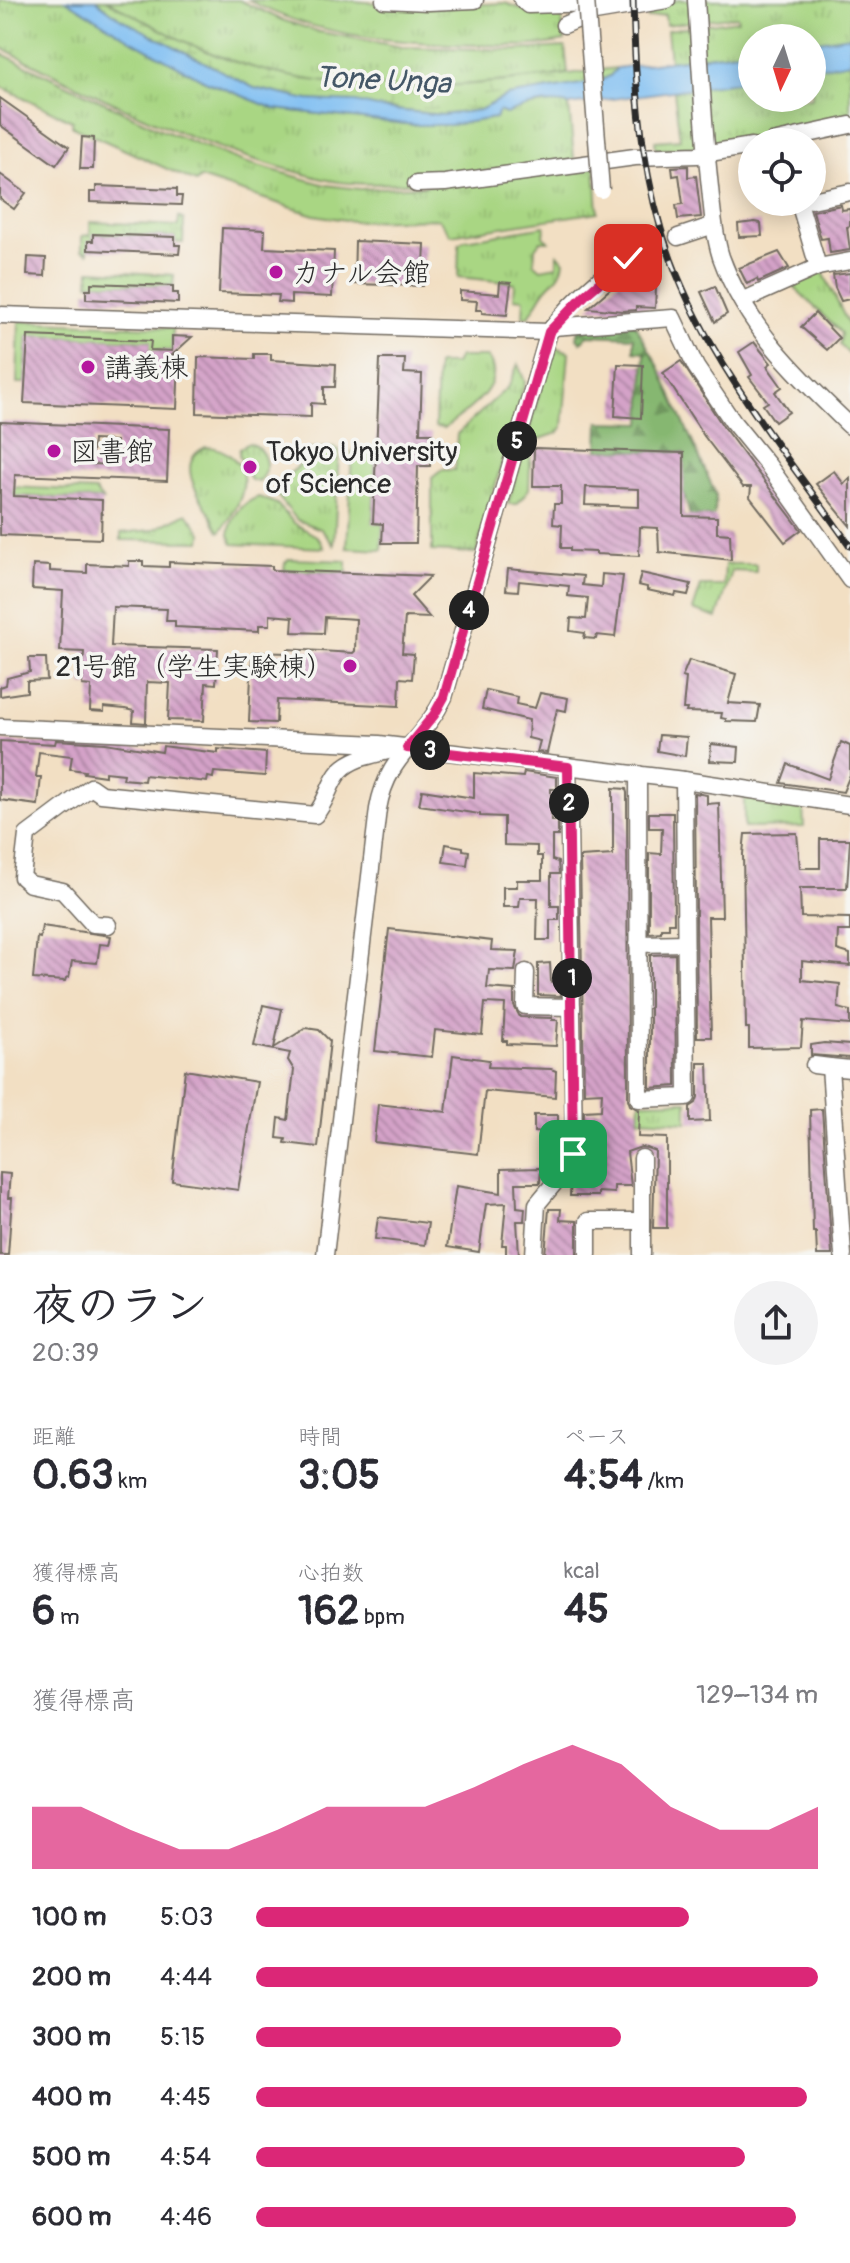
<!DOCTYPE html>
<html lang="ja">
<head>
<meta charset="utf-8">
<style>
  :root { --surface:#fff; --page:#f2f2f3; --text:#2b2b33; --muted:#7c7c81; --accent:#db2777 }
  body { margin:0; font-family:Pangolin,"Klee One",sans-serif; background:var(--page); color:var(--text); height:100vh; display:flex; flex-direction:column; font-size:30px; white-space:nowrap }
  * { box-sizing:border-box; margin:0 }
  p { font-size:26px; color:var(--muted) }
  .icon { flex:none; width:44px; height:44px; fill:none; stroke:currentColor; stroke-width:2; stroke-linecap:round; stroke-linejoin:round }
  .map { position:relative; height:1255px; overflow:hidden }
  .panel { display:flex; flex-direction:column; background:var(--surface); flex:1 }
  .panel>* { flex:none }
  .needle { width:52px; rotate:184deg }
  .tools { position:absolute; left:738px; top:24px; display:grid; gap:16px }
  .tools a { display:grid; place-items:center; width:88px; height:88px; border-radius:50%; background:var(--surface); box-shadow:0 4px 20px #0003; font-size:40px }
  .pin { position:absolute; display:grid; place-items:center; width:68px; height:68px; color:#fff; margin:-34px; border-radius:16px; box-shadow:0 4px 12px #0006 }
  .km { position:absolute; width:40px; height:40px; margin:-20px; border-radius:50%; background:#222; color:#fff; font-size:22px; line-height:40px; text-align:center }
  .round { display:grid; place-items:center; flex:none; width:84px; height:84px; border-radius:42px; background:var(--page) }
  .head { display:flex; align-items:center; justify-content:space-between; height:136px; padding:0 32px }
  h1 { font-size:44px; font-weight:800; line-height:60px }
  .stats { display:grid; grid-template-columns:repeat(3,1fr); gap:12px; height:136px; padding:8px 32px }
  .stats div { display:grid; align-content:center }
  .stats b { font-size:40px; font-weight:800 }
  .stats small { font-size:22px; font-weight:400 }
  .stats p { font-size:22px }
  .chart { height:224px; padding:16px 32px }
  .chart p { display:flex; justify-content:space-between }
  .chart svg { width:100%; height:144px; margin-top:8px; fill:var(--accent); opacity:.7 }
  ul { padding:0 32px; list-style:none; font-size:26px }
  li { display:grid; grid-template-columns:128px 96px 1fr; align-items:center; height:60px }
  li i { height:20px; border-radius:10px; background:var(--accent) }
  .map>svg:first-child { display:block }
</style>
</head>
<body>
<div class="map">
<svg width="850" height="1255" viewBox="0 0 850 1255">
  <defs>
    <pattern id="grass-tufts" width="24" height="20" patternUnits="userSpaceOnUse" patternTransform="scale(2)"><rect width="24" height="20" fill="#a9d683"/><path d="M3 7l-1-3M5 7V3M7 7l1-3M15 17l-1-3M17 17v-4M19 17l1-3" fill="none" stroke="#92b871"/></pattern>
    <pattern id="forest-firs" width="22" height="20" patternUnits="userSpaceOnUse" patternTransform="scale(2)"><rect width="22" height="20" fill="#86b771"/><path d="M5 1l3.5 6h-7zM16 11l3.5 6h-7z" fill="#6e955d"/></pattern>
    <pattern id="wetland-marsh" width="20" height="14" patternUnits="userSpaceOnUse" patternTransform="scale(2)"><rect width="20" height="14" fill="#a9d683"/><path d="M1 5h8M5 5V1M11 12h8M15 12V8" fill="none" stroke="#92b871"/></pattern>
    <pattern id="building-back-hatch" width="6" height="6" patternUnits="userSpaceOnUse" patternTransform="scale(2)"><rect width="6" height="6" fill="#d4a2c8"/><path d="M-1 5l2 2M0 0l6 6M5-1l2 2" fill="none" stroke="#ac84a3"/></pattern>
  </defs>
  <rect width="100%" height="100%" fill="#f6f6f2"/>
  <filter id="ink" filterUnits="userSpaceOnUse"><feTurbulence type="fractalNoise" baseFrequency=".0125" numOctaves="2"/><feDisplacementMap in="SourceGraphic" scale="16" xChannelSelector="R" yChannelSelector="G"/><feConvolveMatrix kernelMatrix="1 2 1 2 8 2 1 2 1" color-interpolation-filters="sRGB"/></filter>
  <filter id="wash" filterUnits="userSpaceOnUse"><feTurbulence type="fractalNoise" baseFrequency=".006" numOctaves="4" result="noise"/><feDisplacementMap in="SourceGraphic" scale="32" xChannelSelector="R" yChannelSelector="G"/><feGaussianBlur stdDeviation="1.8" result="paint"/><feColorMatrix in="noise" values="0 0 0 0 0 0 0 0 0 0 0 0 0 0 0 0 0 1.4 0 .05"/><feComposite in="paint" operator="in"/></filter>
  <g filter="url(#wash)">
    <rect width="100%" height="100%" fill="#f2dfc3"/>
    <g fill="url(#grass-tufts)" stroke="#6a8057" stroke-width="2" fill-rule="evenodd">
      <path d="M0,0H66L134,42L205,81L275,109L415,125H450L495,118L499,111L505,114L525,107L559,102L569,105L574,160C501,170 425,188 350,183C326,182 303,173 279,167C182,139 90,93 0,47Z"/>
      <path d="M106,0H239L282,20L320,32L402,47L517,50L565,47L568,74C450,88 336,101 222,57C181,42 144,21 106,0Z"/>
      <path d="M249,0H340L431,7L505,3L527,11L585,7L561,14L565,41C537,47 506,46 478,45C403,43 316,38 249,0Z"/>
      <path d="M679,0H850V120L739,144L656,150L655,141L680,139L674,91L748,80L743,51L670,61L667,30L738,20L737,16L666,25L665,15L648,18L646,7ZM752,38H812V98H752Z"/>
      <path d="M0,53L162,130L244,162L326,185L360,189L424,186L595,166L598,212L451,235L439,219L352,221L314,215L200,178L196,182L72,126V121L0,86Z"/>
      <path d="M179,217L184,220L183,243L175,242V237L94,234L93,241H88V253L82,250V236L90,235V222L178,226Z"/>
      <path d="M545,226L544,237L549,241H540L535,248L534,263L541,269L557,266L558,254L564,261C562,275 556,278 547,288C540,296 536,307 529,316L523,317L524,299L514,298L515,283L458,277L459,244L465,240Z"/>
      <path d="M90,270L174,275L173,286L89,283Z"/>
      <path d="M822,270L850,328V355L840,345L841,333L789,282Z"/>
      <path d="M556,347L569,352L563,426L558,433L531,442L529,489L517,504H508L552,348Z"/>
      <path d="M459,357H487C510,385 464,412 445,428L435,427L437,364H455Z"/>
      <path d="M518,364L525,382L476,553L432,551V478L442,470H455L457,434L509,386Z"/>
      <path d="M249,443C266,449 272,469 259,482L251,480L239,455L240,448Z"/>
      <path d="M206,447C216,447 226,451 234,459C256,481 235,513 220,532C216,527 214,520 211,515C198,495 174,461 206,447Z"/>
      <path d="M333,447L339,450L334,545L321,529L297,520L277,495L279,482L299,466L307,450Z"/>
      <path d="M259,497L277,504L294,523L318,537L324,548L233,544L229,535C231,517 242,502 259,497Z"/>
      <path d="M187,513L202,533L201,541L121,540V533L153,530Z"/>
      <path d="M725,564H756V572L732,571L717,618L693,610L701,586H724Z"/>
      <path d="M744,796L803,804L804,827L744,828Z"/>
      <path d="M687,1101V1122L639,1119L640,1102Z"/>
    </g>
    <path fill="url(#forest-firs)" stroke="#58714e" stroke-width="2" d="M635,324L659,367L716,495L714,517L690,516L683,491L684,453L598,450L599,422L642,423L645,352L634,351V337L588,335L581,342L577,338L579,327Z"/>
    <path fill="url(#wetland-marsh)" stroke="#6a8057" stroke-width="2" d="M96,0H106C145,21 184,44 226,59C360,105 481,84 617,68L610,76L600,81L507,96L480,110L442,115L308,100L254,88L121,19Z"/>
    <g fill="#a9d683" stroke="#6a8057" stroke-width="2">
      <path d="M19,321L173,328L172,351L150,350V341L28,336L25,383H17Z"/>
      <path d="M354,450L376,452L373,522L383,524L382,550L347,548L352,452Z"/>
      <path d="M12,487L95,491L102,500L14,496Z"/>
      <path d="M289,559L347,561V573L284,570L285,563Z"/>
    </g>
    <g fill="#7ebef2" stroke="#54748e" stroke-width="2">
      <path d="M66,0H96L121,19L254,88L308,100L356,102L386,109L442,115L480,110L507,96L600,81L610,76L617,68L752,50V80L569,105C549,100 524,106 506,114L499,111L495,118L450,125H415L275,109L205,81L134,42Z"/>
      <path d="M850,36V62L812,69V42Z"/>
    </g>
    <g id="blocks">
      <g fill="url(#building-back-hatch)" fill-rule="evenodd">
        <path d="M0,98L69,147L56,165L0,125Z"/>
        <path d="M82,137L94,138L93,169H80Z"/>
        <path d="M688,166V177L696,176L701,217L678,219L676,205L683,204L679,175L673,176L672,167Z"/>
        <path d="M0,174L26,193L14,209L0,199Z"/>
        <path d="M96,186L177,189V196H182L181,205L90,202V192H96Z"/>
        <path d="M841,205L842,210L850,209V226L847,227L850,250L830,253L828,238L821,239L813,211Z"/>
        <path d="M755,222L761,223L762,236L739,237L738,224Z"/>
        <path d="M222,228L265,230L264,248L334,251L332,297L291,295V303L278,302L279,295L219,293Z"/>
        <path d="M93,234L175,237V245H180L179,254L88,250V241H93Z"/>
        <path d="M355,241L425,244L423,286L354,284Z"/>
        <path d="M779,252L789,268L758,282L757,279L747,284L739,268Z"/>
        <path d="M28,257L46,258L45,276L27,275Z"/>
        <path d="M637,266L657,267L655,308L636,307V310L623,311L588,308Z"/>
        <path d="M850,273V299L841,301L835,288L833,275Z"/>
        <path d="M500,282L511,283L507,315L482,313V310H476L477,301L460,300V291L499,294Z"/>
        <path d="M91,283L173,286V293H178V303L86,299V290H91Z"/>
        <path d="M715,286L727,314L715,322L701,292Z"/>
        <path d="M815,313L839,338L827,350L801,327Z"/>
        <path d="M28,336L151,341L150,350L172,351V336L192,337L171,356H179L177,409L24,403Z"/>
        <path d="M754,342L771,363L767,366L782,387L775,392L789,412L775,422L763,405L768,402L749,377L752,375L739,352Z"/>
        <path d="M254,354H271V360L336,364L335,387H324V404L311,403V417L197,413L198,357L254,359Z"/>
        <path d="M380,359H405L404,373L422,374L420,433H432L430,466H418L416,543H382L383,524L373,523Z"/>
        <path d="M681,361L724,428L801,530L785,542L750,497L751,487H743L704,436L663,373Z"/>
        <path d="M618,364L643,365L641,418L615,416Z"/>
        <path d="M0,422L169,429L167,481L15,475L14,496L102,500L101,539L0,535ZM93,440L116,441L115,465L91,464Z"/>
        <path d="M534,448L684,453V516L717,517V533L730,534L731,560L659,552L658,528L640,527L639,556L596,554V552L570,551V548H561L562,525L553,524L554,504H561V486H533ZM586,487L639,489V507L585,505Z"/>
        <path d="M834,471L844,484L850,478V526L816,484Z"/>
        <path d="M129,561H143V566L169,567V562L272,566V570L431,576L411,596L430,618L405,617L402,653L414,654L412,679L400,678L399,706L277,700L276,723L249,722L252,652L288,653V649L353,653L355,651L356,619L325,617L324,633L292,632L293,617L270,615V625H259V631L175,627V621H166L167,609L113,607L111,646L218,649L216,684L206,683L204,721L168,720L170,683L147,682L146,723L133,722L134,711L125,709L104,707V712L90,711L91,686L82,685L84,652L60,651L63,591L32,589L33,565L50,566V571L87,573V564L129,566Z"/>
        <path d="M508,569L583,576L582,585L601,587L602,574L623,576L615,637L597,635L596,639L584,638L585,633L570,631L571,618L586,619L588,598L568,596L569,586L519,581L518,591L506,590Z"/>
        <path d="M641,573L691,584L688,595L676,593L675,596L647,590V587L638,585Z"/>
        <path d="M29,658H46L47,680L27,681V692L0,696V687L6,685L7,678L30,672Z"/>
        <path d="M689,660L736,674L728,703L760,705L757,722L726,721V719L721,718L722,713L686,712L687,709H683L686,678L682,677Z"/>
        <path d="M486,690L517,697L516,704L535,708L540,693L568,698L566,711L557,709L547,753L537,752L540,741L528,738L529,720L482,709Z"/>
        <path d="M659,735L687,737L685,756L657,751Z"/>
        <path d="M56,740L105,743L162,752L163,746L218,753V749L266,753L265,776L214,772L213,778L208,777L207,782L145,775L144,781L123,779L124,774L105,772V776L84,773L85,771L70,769L72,756L39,752L36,777H41L38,805L0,800V741L55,744Z"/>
        <path d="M841,742L850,746V775L843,792L781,783L788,764L828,779Z"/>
        <path d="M711,744L739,747L738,762L710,761Z"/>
        <path d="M524,772L557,777V789H551V821H558V836H552V860L558,862L559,874H551V906H559V920H550V940H537L538,898H520L519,907H503V887H517V880H542V856H537V846L504,845V817L480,816V814L419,805L422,790L474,798V773L523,777Z"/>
        <path d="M613,788L626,789L627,793L628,1099L630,1105L639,1110L638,1137L667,1138V1228H653L655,1151L647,1148L641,1147L627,1152L631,1186H614V1193L598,1192V1196H570L571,1180L586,1181V1176H600L601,1157H583L584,1111L601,1110L602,1092L584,1093L580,857L613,855Z"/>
        <path d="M695,793L707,795V804L719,803L722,917H708L711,1037H697Z"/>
        <path d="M649,813H673L674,923H669V928H661V932L649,933V853L661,854L662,828H649Z"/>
        <path d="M797,833L800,868H820V839H850L847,888H800L801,917L850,918V931H838L837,950L850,954V966L802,961V980L840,984L838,1008L850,1011V1025L803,1021L801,1047L749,1048V1028H746L743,854L745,834Z"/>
        <path d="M446,844L463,847V850L469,851L467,865L443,862Z"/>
        <path d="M42,926L111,936L109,945L100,944L97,963L72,961L69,977L66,978L65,981L33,979L37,937L40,938Z"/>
        <path d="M389,929L492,941L491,950L518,951L515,971L489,970L487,988L514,990V1006L520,1017L552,1018V1020H558L556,1046L507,1044V1041H503L505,1004L485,1003L482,1035L435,1030L432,1057L375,1051Z"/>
        <path d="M675,954L676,1086L650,1088V955Z"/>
        <path d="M550,963L551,982H560L561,996L538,995V964Z"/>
        <path d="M263,1005L282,1009L274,1048L306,1028L319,1030L330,1041L318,1147L285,1143L286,1139L277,1138L279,1118L288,1120L294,1070L288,1060L290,1053L254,1046Z"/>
        <path d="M824,1043L850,1045V1058L811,1055V1045Z"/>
        <path d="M453,1055L489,1060L488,1067L551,1069L556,1071L555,1097L485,1091L478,1154L374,1142L378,1104L446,1112Z"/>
        <path d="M698,1063H708L710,1121L690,1122V1107L696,1103L698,1097Z"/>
        <path d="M185,1070L257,1082L238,1190L172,1181Z"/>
        <path d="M822,1109L832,1255H817L816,1232H813L810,1110Z"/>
        <path d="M534,1115H558V1134L534,1132Z"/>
        <path d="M541,1168L540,1183H516L517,1207L525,1208L524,1221H517L519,1255H506V1245H502L506,1203L486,1204L479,1252L447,1247L456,1186L501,1193V1169Z"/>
        <path d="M0,1173L10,1174L8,1198H12L8,1255H0Z"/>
        <path d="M549,1209H561L560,1220L577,1221V1255H545Z"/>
        <path d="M378,1217L428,1223L425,1245L375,1239Z"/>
      </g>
    </g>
  </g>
  <g filter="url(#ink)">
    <use href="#blocks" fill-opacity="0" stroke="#716a60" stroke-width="2"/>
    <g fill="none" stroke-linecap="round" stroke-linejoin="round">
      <g stroke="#716a60" stroke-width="19">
        <g id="minor">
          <path d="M384,0L428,2L475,0"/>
          <path d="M522,0L528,5L598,3"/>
          <path d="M696,0C700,59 703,119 709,178C712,204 713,232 721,257C746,327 798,376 850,426"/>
          <path d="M564,25L595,12L667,0"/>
          <path d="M772,142L850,125"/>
          <path d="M416,184L445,183L635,157L697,155L752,146"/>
          <path d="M812,200L850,192"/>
          <path d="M799,202L818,267"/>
          <path d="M678,237L714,225"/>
          <path d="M742,301L818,267L850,261"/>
          <path d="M0,315L549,332"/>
          <path d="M553,327L673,318L696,367L733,422L768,465L850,580"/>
          <path d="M0,727L379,744L684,780L850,805"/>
          <path d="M638,774L639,1099L687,1097L684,780"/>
          <path d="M108,925L93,924L63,891L30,884L22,877L27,835L91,787L101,794L315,815C327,802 329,783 340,771C352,758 372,755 388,751"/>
          <path d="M638,944L685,943"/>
          <path d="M526,972L525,1006L572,1007"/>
          <path d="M814,1065L830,1067"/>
          <path d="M642,1221V1158"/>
          <path d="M325,1255L378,809C387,755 423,742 444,697L549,332C574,298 619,258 659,243"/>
          <path d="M534,1255L537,1204L571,1163L574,1146L568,767"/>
          <path d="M588,1255V1221H642V1255"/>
          <path d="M843,1255L830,1067L850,1069"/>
        </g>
      </g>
      <use href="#minor" stroke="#fff" stroke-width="16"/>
      <g stroke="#2b2b2b" stroke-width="7">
        <path id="rail" d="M633,0C635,78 639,154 661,229C695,347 781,447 850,546"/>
      </g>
      <use href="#rail" stroke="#f6f6f2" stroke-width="4" stroke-dasharray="12" stroke-linecap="butt"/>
      <g stroke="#716a60" stroke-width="19" stroke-linecap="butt">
        <path id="minor-bridge" d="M586,0L601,190"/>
      </g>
      <use href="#minor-bridge" stroke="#fff" stroke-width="16"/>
    </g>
  </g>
  <g fill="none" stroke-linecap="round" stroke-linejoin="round" filter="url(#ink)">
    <g stroke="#fff" stroke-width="16">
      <path id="route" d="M573,1154L568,767L407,748L434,715L444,697L549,332L585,295L628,258"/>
    </g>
    <use href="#route" stroke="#db2777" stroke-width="10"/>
  </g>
  <g fill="#b5179e" stroke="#f6f6f2" stroke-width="3">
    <circle cx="276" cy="272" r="8"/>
    <circle cx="88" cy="367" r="8"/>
    <circle cx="54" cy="451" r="8"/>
    <circle cx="250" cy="467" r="8"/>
    <circle cx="350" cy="666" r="8"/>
  </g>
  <g text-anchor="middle" stroke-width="7" stroke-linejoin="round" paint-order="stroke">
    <g font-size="28" fill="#2b2b2b" stroke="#f6f6f2" text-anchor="start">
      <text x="292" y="282">カナル会館</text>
      <text x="104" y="377">講義棟</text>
      <text x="70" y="461">図書館</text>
      <text x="266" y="461">Tokyo University<tspan x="266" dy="32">of Science</tspan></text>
      <text x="334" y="676" text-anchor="end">21号館（学生実験棟）</text>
    </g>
    <g font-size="30" font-style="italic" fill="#445767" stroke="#f6f6f2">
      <text transform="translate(383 80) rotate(3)" y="10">Tone Unga</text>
    </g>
  </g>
</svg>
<div class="tools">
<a><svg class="needle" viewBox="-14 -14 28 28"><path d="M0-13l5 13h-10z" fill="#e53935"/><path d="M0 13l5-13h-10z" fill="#7c7c81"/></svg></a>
<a><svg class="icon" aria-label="locate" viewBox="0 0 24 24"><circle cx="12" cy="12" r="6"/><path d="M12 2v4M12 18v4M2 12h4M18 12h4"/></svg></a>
</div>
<div class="pin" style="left:573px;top:1154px;background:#1e9e55"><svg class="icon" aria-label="arrive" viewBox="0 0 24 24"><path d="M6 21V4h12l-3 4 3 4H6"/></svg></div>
<div class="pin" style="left:628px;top:258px;background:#d93025"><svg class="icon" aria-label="check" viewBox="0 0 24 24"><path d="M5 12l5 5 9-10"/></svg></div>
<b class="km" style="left:572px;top:978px">1</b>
<b class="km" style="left:569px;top:803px">2</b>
<b class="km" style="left:430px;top:750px">3</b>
<b class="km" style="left:469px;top:610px">4</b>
<b class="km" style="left:517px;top:441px">5</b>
</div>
<section class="panel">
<div class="head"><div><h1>夜のラン</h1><p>20:39</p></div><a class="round"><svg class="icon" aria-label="share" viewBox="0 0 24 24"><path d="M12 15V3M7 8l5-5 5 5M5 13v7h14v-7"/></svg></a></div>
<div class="stats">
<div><p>距離</p><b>0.63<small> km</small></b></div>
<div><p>時間</p><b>3:05</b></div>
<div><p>ペース</p><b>4:54<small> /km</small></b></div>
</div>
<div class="stats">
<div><p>獲得標高</p><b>6<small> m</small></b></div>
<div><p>心拍数</p><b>162<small> bpm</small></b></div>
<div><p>kcal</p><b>45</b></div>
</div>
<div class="chart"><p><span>獲得標高</span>129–134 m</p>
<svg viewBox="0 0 160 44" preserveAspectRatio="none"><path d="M0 44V25L10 25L20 32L30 38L40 38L50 32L60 25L70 25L80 25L90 19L100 12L110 6L120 12L130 25L140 32L150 32L160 25V44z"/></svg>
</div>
<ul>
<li><b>100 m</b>5:03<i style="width:77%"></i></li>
<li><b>200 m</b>4:44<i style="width:100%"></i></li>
<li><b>300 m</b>5:15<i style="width:65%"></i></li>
<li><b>400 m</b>4:45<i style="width:98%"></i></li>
<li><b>500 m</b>4:54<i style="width:87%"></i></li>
<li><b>600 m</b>4:46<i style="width:96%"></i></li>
</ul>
</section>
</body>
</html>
